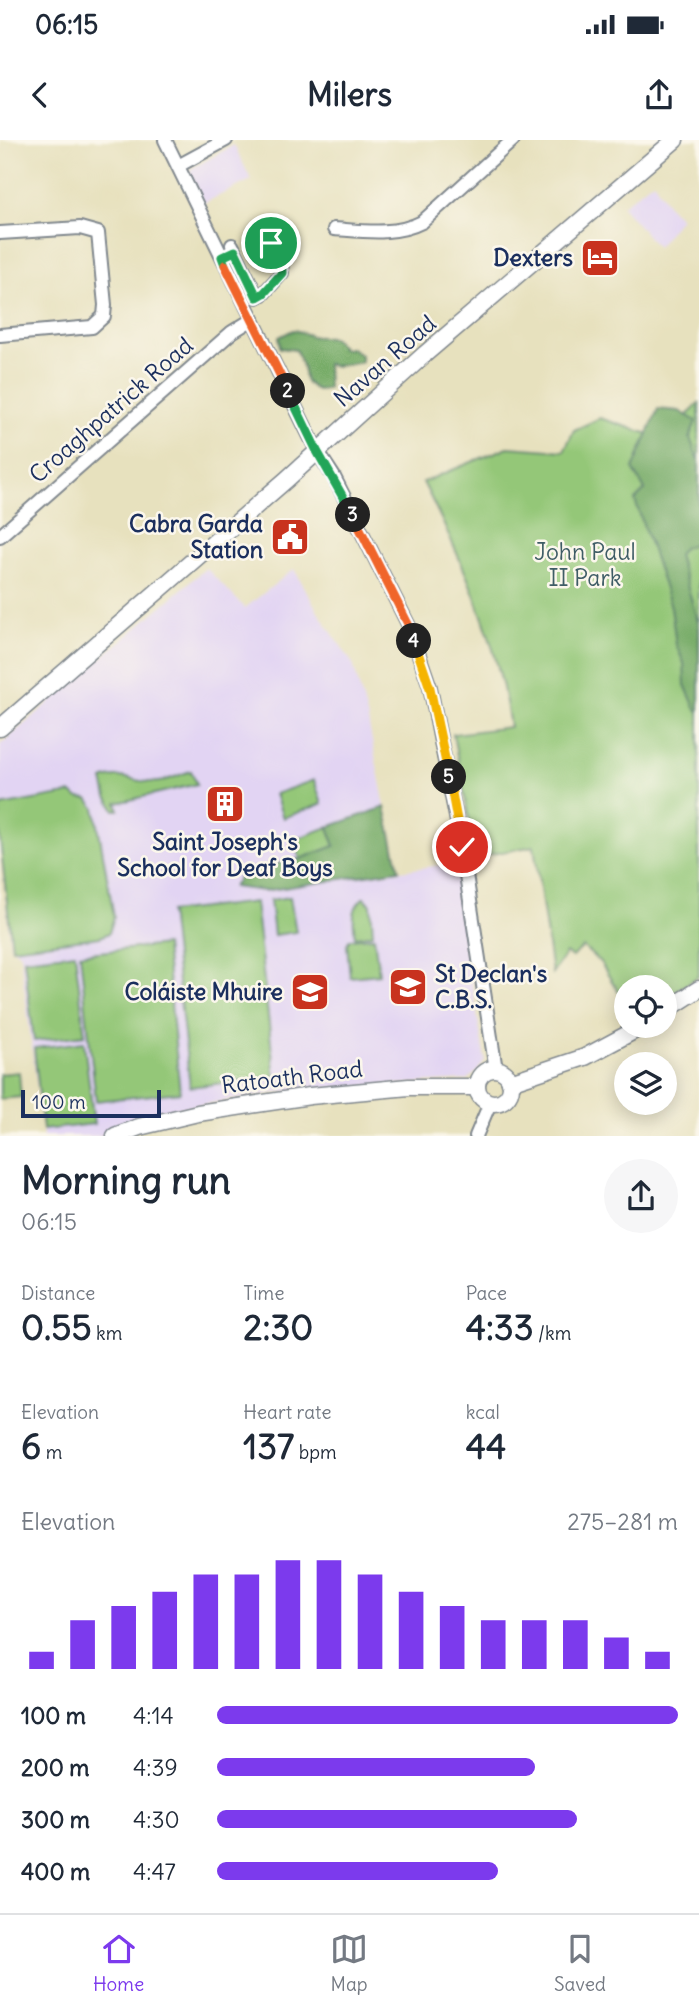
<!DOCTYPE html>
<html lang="en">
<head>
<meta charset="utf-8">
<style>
  :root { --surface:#fff; --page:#f6f6f7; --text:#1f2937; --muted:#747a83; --line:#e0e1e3; --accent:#7c3aed }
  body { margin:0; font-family:Delius,sans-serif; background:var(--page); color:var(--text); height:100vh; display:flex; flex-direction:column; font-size:26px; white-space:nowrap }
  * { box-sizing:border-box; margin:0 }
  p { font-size:23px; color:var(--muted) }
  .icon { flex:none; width:38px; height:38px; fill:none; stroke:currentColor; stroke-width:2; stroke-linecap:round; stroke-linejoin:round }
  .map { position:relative; height:996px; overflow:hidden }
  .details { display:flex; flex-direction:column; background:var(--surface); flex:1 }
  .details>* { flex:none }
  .controls { position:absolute; left:614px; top:835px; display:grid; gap:14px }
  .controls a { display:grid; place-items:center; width:63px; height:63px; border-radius:50%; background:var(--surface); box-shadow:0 4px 18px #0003; font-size:35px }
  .scale { position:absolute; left:21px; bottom:18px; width:140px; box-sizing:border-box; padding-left:7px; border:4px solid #1b2f5e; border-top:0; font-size:19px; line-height:24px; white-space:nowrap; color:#1b2f5e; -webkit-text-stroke:5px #fbf7ec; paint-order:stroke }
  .pin { position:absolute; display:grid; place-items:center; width:60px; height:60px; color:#fff; margin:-30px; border:4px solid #fff; border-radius:50%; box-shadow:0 2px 7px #0007 }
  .km { position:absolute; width:35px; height:35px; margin:-18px; border-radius:50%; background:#222; color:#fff; font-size:19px; line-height:35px; text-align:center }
  .round { display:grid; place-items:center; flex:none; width:74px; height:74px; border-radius:37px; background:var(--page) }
  .summary { display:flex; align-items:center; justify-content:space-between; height:119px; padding:0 21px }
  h1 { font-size:38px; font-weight:800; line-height:52px }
  .stats { display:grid; grid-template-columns:repeat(3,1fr); gap:10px; height:119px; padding:7px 21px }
  .stats div { display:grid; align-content:center }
  .stats b { font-size:35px; font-weight:800 }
  .stats small { font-size:19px; font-weight:400 }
  .stats p { font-size:19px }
  .chart { height:196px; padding:14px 21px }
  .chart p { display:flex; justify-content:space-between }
  .chart svg { width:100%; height:126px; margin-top:7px; stroke:var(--accent); stroke-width:6 }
  ul { padding:0 21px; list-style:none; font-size:23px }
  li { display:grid; grid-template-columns:112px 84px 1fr; align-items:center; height:52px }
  li i { height:18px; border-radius:9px; background:var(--accent) }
  .status { display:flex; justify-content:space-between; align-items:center; height:49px; padding:0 35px; background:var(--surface); direction:ltr }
  .status svg { height:19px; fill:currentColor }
  header { display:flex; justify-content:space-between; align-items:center; height:91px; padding:0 21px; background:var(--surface); font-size:32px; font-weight:800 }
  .dock { display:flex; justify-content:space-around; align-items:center; height:98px; border-top:2px solid var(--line); background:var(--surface); font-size:19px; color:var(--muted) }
  .dock a { display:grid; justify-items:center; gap:4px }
  .dock .active { color:var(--accent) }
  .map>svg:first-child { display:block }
</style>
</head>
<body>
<div class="status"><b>06:15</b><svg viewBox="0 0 49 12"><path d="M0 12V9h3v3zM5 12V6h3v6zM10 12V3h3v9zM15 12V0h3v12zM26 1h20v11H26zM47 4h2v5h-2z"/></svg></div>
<header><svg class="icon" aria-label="back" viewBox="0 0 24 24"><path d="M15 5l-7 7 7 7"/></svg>Milers<svg class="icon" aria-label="share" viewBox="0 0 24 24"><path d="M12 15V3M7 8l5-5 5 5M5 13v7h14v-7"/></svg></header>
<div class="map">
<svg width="699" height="996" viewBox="0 0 699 996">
  <rect width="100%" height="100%" fill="#fbf7ec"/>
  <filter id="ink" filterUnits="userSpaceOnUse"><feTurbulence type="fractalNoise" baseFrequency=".0143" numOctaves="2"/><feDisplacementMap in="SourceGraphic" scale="14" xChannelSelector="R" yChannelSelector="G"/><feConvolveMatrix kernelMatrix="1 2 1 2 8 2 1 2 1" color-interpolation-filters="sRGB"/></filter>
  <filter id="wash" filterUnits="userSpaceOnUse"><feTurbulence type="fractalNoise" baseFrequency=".00686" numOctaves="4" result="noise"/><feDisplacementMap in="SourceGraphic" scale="28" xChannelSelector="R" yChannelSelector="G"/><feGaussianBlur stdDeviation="1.57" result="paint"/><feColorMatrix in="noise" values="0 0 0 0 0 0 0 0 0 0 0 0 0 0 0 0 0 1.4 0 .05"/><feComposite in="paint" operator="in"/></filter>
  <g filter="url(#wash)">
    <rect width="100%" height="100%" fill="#e7e1be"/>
    <g fill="#e2d4f3">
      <path d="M234,5L251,40L204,63L190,34L191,29Z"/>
      <path d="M653,41L668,65L680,78L657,107L622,66Z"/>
      <path d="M206,428L245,468L294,429L320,475L353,524L367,575L385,667L328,687L300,719L243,731L264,751L455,723L459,735L466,810L485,920L477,932L467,940L287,951L160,971L99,996H43L20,813L11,808L10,803L0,706V605Z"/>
    </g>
    <g fill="#94c778" stroke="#587b6b" stroke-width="2">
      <path d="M699,263V836L665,858V847H626V864L600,822L583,807L572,817L566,813L552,833L534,706L476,717L453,594L510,587C499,503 461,417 423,342L508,307L564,311L574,290L600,278L664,299Z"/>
      <path d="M191,631L197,644L117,663L119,670H115L107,657L103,640C120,631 140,645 159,642C169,640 181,634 191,631Z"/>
      <path d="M314,640L322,664L283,678L275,654Z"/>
      <path d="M72,653L77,658L88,659L95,668L114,777L109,793L100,797L12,808L0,699V666Z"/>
      <path d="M328,687L335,706L300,719L293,700Z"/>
      <path d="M290,757L296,792L274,795L270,760Z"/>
      <path d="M364,757L371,765L373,794L355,797C353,781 351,768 364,757Z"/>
      <path d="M255,762L275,937L190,947L170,772Z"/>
      <path d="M374,797L379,834L350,837L347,804L350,799Z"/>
      <path d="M165,805L180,952L96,961L80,814Z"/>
      <path d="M75,813L85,895L34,901L24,819Z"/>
      <path d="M84,902L94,984L43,990L34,908Z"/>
      <path d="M19,932L21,957L0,959V934Z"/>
    </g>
    <g fill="#77ac68" stroke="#496e63" stroke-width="2">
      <path d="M293,190C300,191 305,194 311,196C327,200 330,190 343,209L352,208L361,215V222L336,226L327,224L328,248C317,252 314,249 306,242L303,228L296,210L280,208L279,197Z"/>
      <path d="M658,269L679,271L696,281L690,298L699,322V402L683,408L678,415L699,485V571L696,570L685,545L684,523L676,505L671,467L635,360L645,350L633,329Z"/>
      <path d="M385,667L399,730L264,751L233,747L243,731L300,719L335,706L328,687Z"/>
    </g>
  </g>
  <g filter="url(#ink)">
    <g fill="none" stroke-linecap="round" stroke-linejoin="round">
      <g stroke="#81888e" stroke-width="16">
        <g id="minor">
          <path d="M165,0L317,311L334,337L409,486L430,547L461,702L496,930"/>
          <path d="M178,26L226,0"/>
          <path d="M334,89C363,91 395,96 422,82L513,0"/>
          <path d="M0,93L80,88L98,93L105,165L104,176L92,187L0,195"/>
          <path d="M232,105L257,157L264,153L282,133L281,122L271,102"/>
          <path d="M0,396L232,192L253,179"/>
          <path d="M476,996L490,963"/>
        </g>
      </g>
      <g stroke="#81888e" stroke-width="19">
        <g id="major">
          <path d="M0,588L286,340L425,214L675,0"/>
          <path d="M665,871L699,849"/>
          <circle cx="494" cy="946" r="17"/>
          <path d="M510,942L585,917L643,886"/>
          <path d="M115,996L139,987L198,973L310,956L409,947H477"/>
        </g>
      </g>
      <use href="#minor" stroke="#fff" stroke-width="12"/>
      <use href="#major" stroke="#fff" stroke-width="16"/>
    </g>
  </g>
  <g fill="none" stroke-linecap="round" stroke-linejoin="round" filter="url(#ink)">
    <g stroke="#fff" stroke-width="14">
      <path id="split-1" d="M225,125L222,117L235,111L257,157L264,153L282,133L281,122L271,103"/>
    </g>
    <g stroke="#fff" stroke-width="14">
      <path id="split-2" d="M225,125L288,251"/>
    </g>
    <g stroke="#fff" stroke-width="14">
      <path id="split-3" d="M288,251L317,311L353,375"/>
    </g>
    <g stroke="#fff" stroke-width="14">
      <path id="split-4" d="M353,375L409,486L414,501"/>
    </g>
    <g stroke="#fff" stroke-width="14">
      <path id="split-5" d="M414,501L430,548L449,637"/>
    </g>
    <g stroke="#fff" stroke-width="14">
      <path id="split-6" d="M449,637L462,707"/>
    </g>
    <use href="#split-1" stroke="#22a559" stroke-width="9"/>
    <use href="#split-2" stroke="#f0652b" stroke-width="9"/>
    <use href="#split-3" stroke="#22a559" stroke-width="9"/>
    <use href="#split-4" stroke="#f0652b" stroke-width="9"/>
    <use href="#split-5" stroke="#f5b400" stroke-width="9"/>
    <use href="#split-6" stroke="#f5b400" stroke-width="9"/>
  </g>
  <defs>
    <g id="hotel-square" transform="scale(2.0125)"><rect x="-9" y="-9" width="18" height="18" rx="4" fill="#c8321e" stroke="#fbf7ec"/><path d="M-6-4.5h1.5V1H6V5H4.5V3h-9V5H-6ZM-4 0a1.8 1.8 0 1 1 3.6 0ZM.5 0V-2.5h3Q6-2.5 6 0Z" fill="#fff"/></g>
    <g id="civic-square" transform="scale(2.0125)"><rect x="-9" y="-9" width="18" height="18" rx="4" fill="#c8321e" stroke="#fbf7ec"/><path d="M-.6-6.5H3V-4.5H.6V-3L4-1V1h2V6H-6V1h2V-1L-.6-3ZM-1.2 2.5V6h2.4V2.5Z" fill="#fff"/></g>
    <g id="building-square" transform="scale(2.0125)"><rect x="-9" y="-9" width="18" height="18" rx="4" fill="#c8321e" stroke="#fbf7ec"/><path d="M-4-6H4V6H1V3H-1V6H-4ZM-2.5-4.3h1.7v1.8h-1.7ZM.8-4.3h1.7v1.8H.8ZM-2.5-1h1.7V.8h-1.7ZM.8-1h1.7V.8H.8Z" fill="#fff"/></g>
    <g id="school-square" transform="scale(2.0125)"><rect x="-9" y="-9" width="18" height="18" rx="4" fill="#c8321e" stroke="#fbf7ec"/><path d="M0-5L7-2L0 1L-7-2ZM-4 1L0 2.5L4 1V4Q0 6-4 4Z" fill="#fff"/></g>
  </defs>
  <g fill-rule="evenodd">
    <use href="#hotel-square" x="600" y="118"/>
    <use href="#civic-square" x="290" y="397"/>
    <use href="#building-square" x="225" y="664"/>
    <use href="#school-square" x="408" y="847"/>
    <use href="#school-square" x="310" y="852"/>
  </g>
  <g text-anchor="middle" stroke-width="5" stroke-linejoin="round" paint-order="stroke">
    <g font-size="23" font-weight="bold" fill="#1b2f5e" stroke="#fbf7ec" text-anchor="end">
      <text x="573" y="126">Dexters</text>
      <text x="263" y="392">Cabra Garda<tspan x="263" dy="26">Station</tspan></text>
      <text x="225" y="710" text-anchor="middle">Saint Joseph's<tspan x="225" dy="26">School for Deaf Boys</tspan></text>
      <text x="435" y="842" text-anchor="start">St Declan's<tspan x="435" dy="26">C.B.S.</tspan></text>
      <text x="283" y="860">Coláiste Mhuire</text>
    </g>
    <g font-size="23" fill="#1b2f5e" stroke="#fbf7ec">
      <text transform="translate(385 221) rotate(-41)" y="8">Navan Road</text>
      <text transform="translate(111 270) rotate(-41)" y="8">Croaghpatrick Road</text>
      <text transform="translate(292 937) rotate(-7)" y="8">Ratoath Road</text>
    </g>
    <g font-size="23" fill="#3f5d66" stroke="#fbf7ec">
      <text x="585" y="420">John Paul<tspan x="585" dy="26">II Park</tspan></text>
    </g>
  </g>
</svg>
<div class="controls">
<a><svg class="icon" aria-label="locate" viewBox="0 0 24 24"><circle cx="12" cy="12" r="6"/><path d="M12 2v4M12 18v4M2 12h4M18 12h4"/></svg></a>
<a><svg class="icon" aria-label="layers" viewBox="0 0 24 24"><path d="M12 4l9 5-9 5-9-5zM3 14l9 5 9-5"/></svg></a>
</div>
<div class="scale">100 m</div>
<div class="pin" style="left:271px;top:103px;background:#1e9e55"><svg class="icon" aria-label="arrive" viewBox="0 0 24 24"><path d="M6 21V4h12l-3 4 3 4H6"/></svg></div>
<div class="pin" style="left:462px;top:707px;background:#d93025"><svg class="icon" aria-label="check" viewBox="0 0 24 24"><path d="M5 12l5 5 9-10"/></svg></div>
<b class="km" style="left:288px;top:251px">2</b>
<b class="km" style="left:353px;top:375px">3</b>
<b class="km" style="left:414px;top:501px">4</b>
<b class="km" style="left:449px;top:637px">5</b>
</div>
<section class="details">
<div class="summary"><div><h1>Morning run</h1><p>06:15</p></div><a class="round"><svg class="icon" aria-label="share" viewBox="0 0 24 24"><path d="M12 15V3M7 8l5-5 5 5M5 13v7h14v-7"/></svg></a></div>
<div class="stats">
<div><p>Distance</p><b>0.55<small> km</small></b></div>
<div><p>Time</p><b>2:30</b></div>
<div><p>Pace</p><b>4:33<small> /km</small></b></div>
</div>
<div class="stats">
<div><p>Elevation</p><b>6<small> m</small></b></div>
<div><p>Heart rate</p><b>137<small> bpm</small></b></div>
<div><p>kcal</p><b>44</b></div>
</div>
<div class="chart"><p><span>Elevation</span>275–281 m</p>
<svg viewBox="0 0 160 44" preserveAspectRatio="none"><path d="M5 44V38M15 44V27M25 44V22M35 44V17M45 44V11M55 44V11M65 44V6M75 44V6M85 44V11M95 44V17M105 44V22M115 44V27M125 44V27M135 44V27M145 44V33M155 44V38"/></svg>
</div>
<ul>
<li><b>100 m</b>4:14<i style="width:100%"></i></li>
<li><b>200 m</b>4:39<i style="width:69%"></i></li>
<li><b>300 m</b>4:30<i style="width:78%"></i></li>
<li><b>400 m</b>4:47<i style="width:61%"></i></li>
</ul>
</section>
<nav class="dock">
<a class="active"><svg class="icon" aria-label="home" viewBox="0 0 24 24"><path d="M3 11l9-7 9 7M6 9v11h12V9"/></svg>Home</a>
<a><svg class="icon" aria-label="map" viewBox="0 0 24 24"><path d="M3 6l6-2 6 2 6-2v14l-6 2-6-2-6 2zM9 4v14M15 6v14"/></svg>Map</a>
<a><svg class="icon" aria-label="saved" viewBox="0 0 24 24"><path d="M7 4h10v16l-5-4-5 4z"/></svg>Saved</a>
</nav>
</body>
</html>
